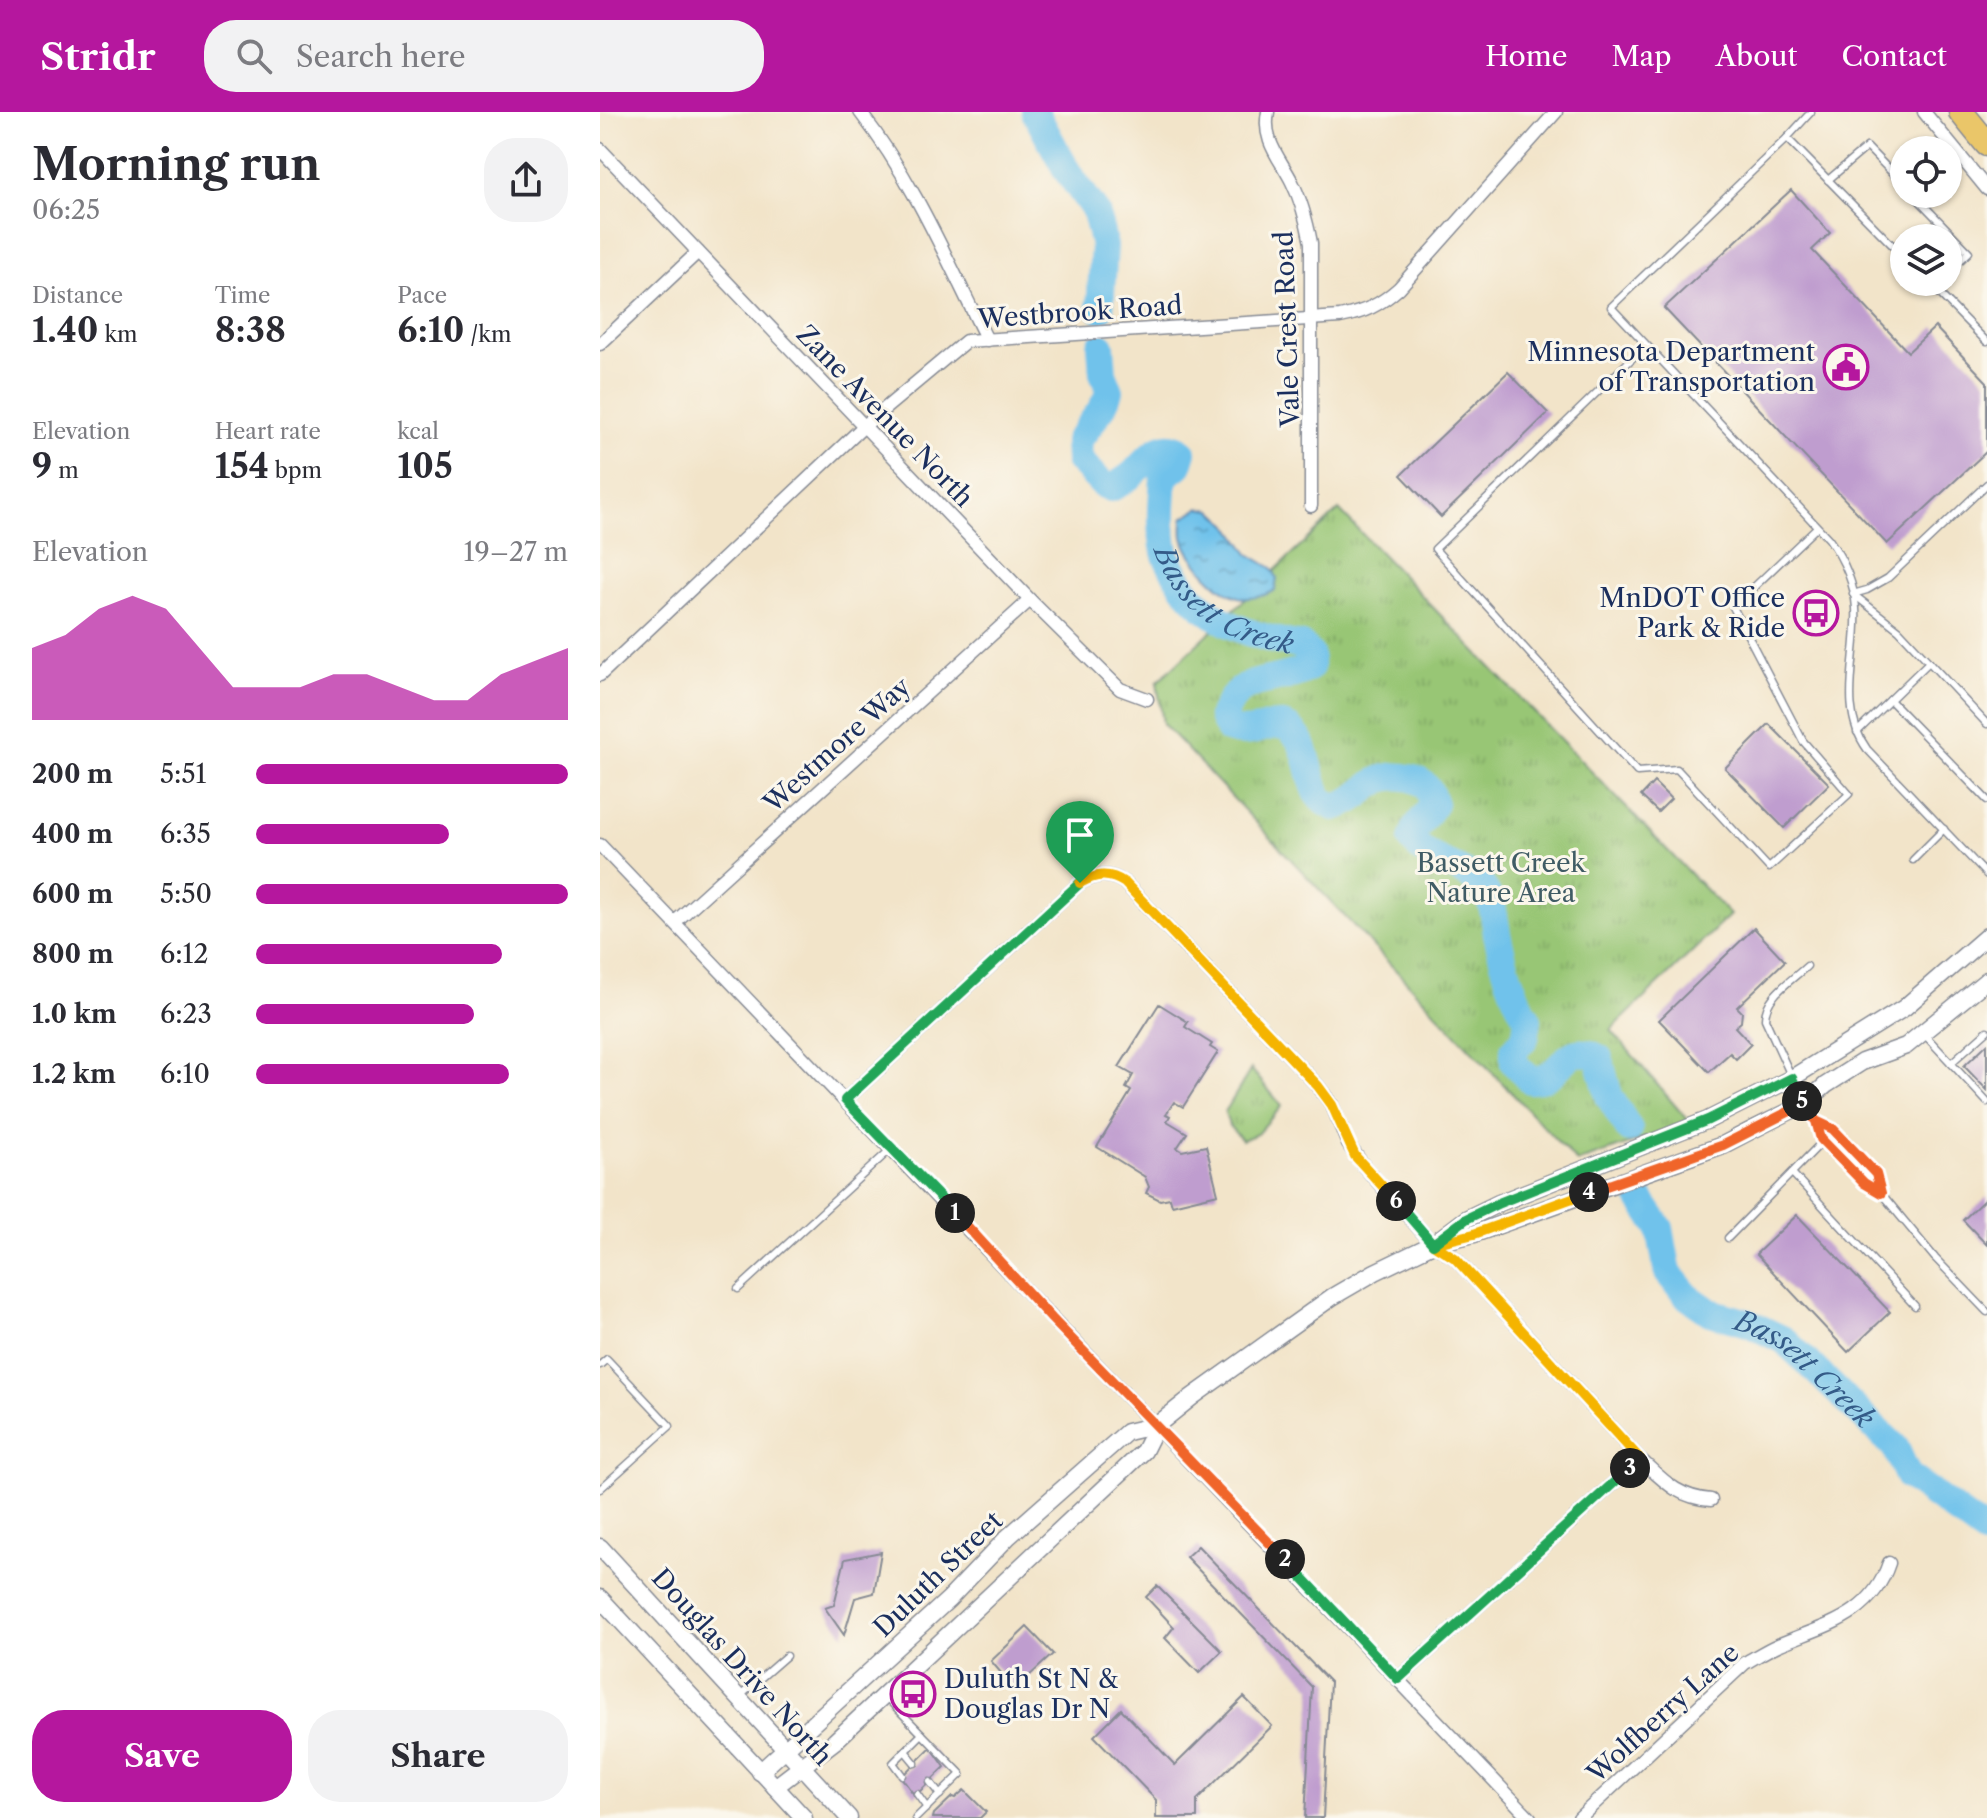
<!DOCTYPE html>
<html lang="en">
<head>
<meta charset="utf-8">
<style>
  :root { --surface:#fff; --page:#f2f2f3; --text:#2b2b33; --muted:#7c7c81; --accent:#b5179e }
  body { margin:0; font-family:"Libre Caslon Text",serif; background:var(--page); color:var(--text); height:100vh; display:flex; flex-direction:column; font-size:30px; white-space:nowrap }
  * { box-sizing:border-box; margin:0 }
  p { font-size:26px; color:var(--muted) }
  .icon { flex:none; width:44px; height:44px; fill:none; stroke:currentColor; stroke-width:2; stroke-linecap:round; stroke-linejoin:round }
  .map { position:relative; flex:1; overflow:hidden }
  .panel { display:flex; flex-direction:column; background:var(--surface); width:600px }
  .panel>* { flex:none }
  .buttons { position:absolute; left:1290px; top:24px; display:grid; gap:16px }
  .buttons a { display:grid; place-items:center; width:72px; height:72px; border-radius:50%; background:var(--surface); box-shadow:0 2px 6px #0004; font-size:40px }
  .pin { position:absolute; display:grid; place-items:center; width:68px; height:68px; color:#fff; margin:-82px -34px; border-radius:50% 50% 50% 0; rotate:-45deg; box-shadow:0 0 8px #0007 }
  .pin .icon { rotate:45deg }
  .km { position:absolute; width:40px; height:40px; margin:-20px; border-radius:50%; background:#222; color:#fff; font-size:22px; line-height:40px; text-align:center }
  .round { display:grid; place-items:center; flex:none; width:84px; height:84px; border-radius:32px; background:var(--page) }
  .head { display:flex; align-items:center; justify-content:space-between; height:136px; padding:0 32px }
  h1 { font-size:44px; font-weight:700; line-height:60px }
  .metrics { display:grid; grid-template-columns:repeat(3,1fr); gap:12px; height:136px; padding:8px 32px }
  .metrics div { display:grid; align-content:center }
  .metrics b { font-size:34px; font-weight:700 }
  .metrics small { font-size:22px; font-weight:400 }
  .metrics p { font-size:22px }
  .chart { height:224px; padding:16px 32px }
  .chart p { display:flex; justify-content:space-between }
  .chart svg { width:100%; height:144px; margin-top:8px; fill:var(--accent); opacity:.7 }
  .action { display:flex; gap:16px; margin-top:auto; padding:16px 32px }
  .action a { flex:1; height:92px; border-radius:32px; background:var(--accent); color:#fff; font-size:32px; font-weight:700; line-height:92px; text-align:center }
  .action a+a { background:var(--page); color:var(--text) }
  ul { padding:0 32px; list-style:none; font-size:26px }
  li { display:grid; grid-template-columns:128px 96px 1fr; align-items:center; height:60px }
  li i { height:20px; border-radius:10px; background:var(--accent) }
  header { display:flex; align-items:center; gap:48px; box-sizing:border-box; height:112px; padding:0 40px; background:var(--accent); color:#fff }
  header strong { font-size:38px }
  nav { display:flex; gap:44px; margin-inline-start:auto; font-size:28px }
  .search { width:560px; height:72px; background:var(--page); display:flex; align-items:center; gap:20px; box-sizing:border-box; padding:0 28px; border-radius:32px; color:var(--muted); font-size:30px }
  main { display:flex; flex:1; min-height:0 }
  .map>svg:first-child { display:block }
</style>
</head>
<body>
<header>
<strong>Stridr</strong>
<div class="search"><svg class="icon" aria-label="search" viewBox="0 0 24 24"><circle cx="10" cy="10" r="6"/><path d="M15 15l6 6"/></svg>Search here</div>
<nav><a>Home</a><a>Map</a><a>About</a><a>Contact</a></nav>
</header>
<main>
<section class="panel">
<div class="head"><div><h1>Morning run</h1><p>06:25</p></div><a class="round"><svg class="icon" aria-label="share" viewBox="0 0 24 24"><path d="M12 15V3M7 8l5-5 5 5M5 13v7h14v-7"/></svg></a></div>
<div class="metrics">
<div><p>Distance</p><b>1.40<small> km</small></b></div>
<div><p>Time</p><b>8:38</b></div>
<div><p>Pace</p><b>6:10<small> /km</small></b></div>
</div>
<div class="metrics">
<div><p>Elevation</p><b>9<small> m</small></b></div>
<div><p>Heart rate</p><b>154<small> bpm</small></b></div>
<div><p>kcal</p><b>105</b></div>
</div>
<div class="chart"><p><span>Elevation</span>19–27 m</p>
<svg viewBox="0 0 160 44" preserveAspectRatio="none"><path d="M0 44V22L10 18L20 10L30 6L40 10L50 22L60 34L70 34L80 34L90 30L100 30L110 34L120 38L130 38L140 30L150 26L160 22V44z"/></svg>
</div>
<ul>
<li><b>200 m</b>5:51<i style="width:100%"></i></li>
<li><b>400 m</b>6:35<i style="width:62%"></i></li>
<li><b>600 m</b>5:50<i style="width:100%"></i></li>
<li><b>800 m</b>6:12<i style="width:79%"></i></li>
<li><b>1.0 km</b>6:23<i style="width:70%"></i></li>
<li><b>1.2 km</b>6:10<i style="width:81%"></i></li>
</ul>
<div class="action"><a>Save</a><a>Share</a></div>
</section>
<div class="map">
<svg width="1387" height="1706" viewBox="0 0 1387 1706">
  <defs>
    <pattern id="park-tufts" width="24" height="20" patternUnits="userSpaceOnUse" patternTransform="scale(2)"><rect width="24" height="20" fill="#98c674"/><path d="M3 7l-1-3M5 7V3M7 7l1-3M15 17l-1-3M17 17v-4M19 17l1-3" fill="none" stroke="#82aa67"/></pattern>
    <pattern id="water-ripples" width="26" height="14" patternUnits="userSpaceOnUse" patternTransform="scale(2)"><rect width="26" height="14" fill="#6fc2eb"/><path d="M2 4q2-2 4 0t4 0M15 11q2-2 4 0t4 0" fill="none" stroke="#5a9ec2"/></pattern>
  </defs>
  <rect width="100%" height="100%" fill="#fbf7ec"/>
  <filter id="ink" filterUnits="userSpaceOnUse"><feTurbulence type="fractalNoise" baseFrequency=".0125" numOctaves="2"/><feDisplacementMap in="SourceGraphic" scale="16" xChannelSelector="R" yChannelSelector="G"/><feConvolveMatrix kernelMatrix="1 2 1 2 8 2 1 2 1" color-interpolation-filters="sRGB"/></filter>
  <filter id="wash" filterUnits="userSpaceOnUse"><feTurbulence type="fractalNoise" baseFrequency=".006" numOctaves="4" result="noise"/><feDisplacementMap in="SourceGraphic" scale="32" xChannelSelector="R" yChannelSelector="G"/><feGaussianBlur stdDeviation="1.8" result="paint"/><feColorMatrix in="noise" values="0 0 0 0 0 0 0 0 0 0 0 0 0 0 0 0 0 1.4 0 .05"/><feComposite in="paint" operator="in"/></filter>
  <g filter="url(#wash)">
    <rect width="100%" height="100%" fill="#f2e4c9"/>
    <g fill="url(#park-tufts)" stroke="#5a7a69" stroke-width="2">
      <path d="M739,398L1130,803L1011,918L1090,1011L977,1050L563,612L557,570Z"/>
      <path d="M651,957L682,994L657,1022L642,1028L629,1014L625,1000Z"/>
    </g>
    <path fill="url(#water-ripples)" stroke="#4578a4" stroke-width="2" d="M599,396L612,398L632,417L649,442L672,456L677,466L675,479C665,483 655,487 644,486C622,485 587,446 583,425C582,419 583,412 583,406Z"/>
    <g fill="none" stroke-linecap="round" stroke-linejoin="round">
      <g stroke="#6fc2eb" stroke-width="28">
        <path d="M435,0L467,59L496,100L504,134L500,197"/>
        <path id="s1" d="M501,234L503,261L510,279L502,296L478,329L479,348L502,372L511,376C519,372 527,367 534,361C549,346 561,325 583,340L579,353L564,365C562,390 560,415 565,440C567,448 572,455 576,462C601,509 653,525 702,534L710,542V555C689,569 652,565 636,582C630,588 626,597 622,605L628,617C655,627 671,606 688,616C709,629 708,665 719,684C722,689 729,692 734,695C756,690 760,679 778,669C791,662 816,663 827,675C830,679 832,687 834,692L816,716L812,728C832,754 876,754 889,786C894,796 895,810 897,822C904,853 912,881 928,908L925,926L914,938V951L930,968C964,970 962,925 999,946L1009,984L1029,1017"/>
        <path id="s2" d="M1041,1088L1060,1116L1068,1161L1087,1184L1110,1200L1148,1211L1184,1228L1295,1335L1308,1364L1387,1422"/>
      </g>
    </g>
    <g id="blocks">
      <g fill="#bf9dcf">
        <path d="M1191,78L1230,121L1212,138L1308,240L1335,215L1387,270V339L1287,432L1064,196Z"/>
        <path d="M908,260L948,301L841,405L801,363Z"/>
        <path d="M1169,612L1229,672L1184,716L1125,656Z"/>
        <path d="M1054,670L1071,687L1058,700L1041,684Z"/>
        <path d="M1154,816L1185,849L1137,895L1142,900L1141,910L1135,915L1151,932L1136,947L1130,941L1109,960L1059,908Z"/>
        <path d="M559,892L588,910L585,915L612,932L610,935L618,940L583,995L574,990L566,1002L570,1004L567,1009L587,1021L577,1036L582,1039L606,1034L618,1082L572,1093L570,1086L560,1088L546,1081L549,1075L545,1065L497,1035L531,979L526,976L533,963L519,955Z"/>
        <path d="M1387,932V978L1364,954Z"/>
        <path d="M1387,1085V1133L1363,1108Z"/>
        <path d="M1197,1103L1290,1200L1248,1240L1156,1142Z"/>
        <path d="M598,1434L730,1570L723,1706H705L712,1575L586,1445Z"/>
        <path d="M281,1440L274,1481L255,1486L244,1523L225,1496L234,1493L245,1447Z"/>
        <path d="M557,1474L622,1539L599,1561L565,1526L574,1515L546,1485Z"/>
        <path d="M427,1515L453,1542L416,1576L407,1568L404,1570L399,1565L402,1562L391,1549Z"/>
        <path d="M644,1585L672,1614L597,1688V1706H556V1688L494,1624L521,1597L575,1653Z"/>
        <path d="M331,1635L345,1655L315,1684L301,1665Z"/>
        <path d="M364,1678L386,1700L380,1706H333L334,1702L352,1685L355,1686Z"/>
      </g>
    </g>
  </g>
  <g filter="url(#ink)">
    <use href="#blocks" fill-opacity="0" stroke="#868a94" stroke-width="2"/>
    <g fill="none" stroke-linecap="round" stroke-linejoin="round">
      <g stroke="#868a94" stroke-width="9">
        <g id="service">
          <path d="M1211,0L1187,26L1011,195L1229,427C1244,448 1254,470 1256,496C1259,544 1237,596 1267,637L1387,763"/>
          <path d="M1187,26L1304,145"/>
          <path d="M1228,68L1267,35L1304,73"/>
          <path d="M1313,82L1369,140L1348,160"/>
          <path d="M1328,170L1387,230"/>
          <path d="M1046,233L835,437L1037,660L1077,657L1169,756L1249,682L1203,629L1133,495L1217,415"/>
          <path d="M1253,482L1299,518L1387,612"/>
          <path d="M1253,482L1267,478L1288,466L1387,372"/>
          <path d="M1290,588L1387,688"/>
          <path d="M1257,620L1329,550"/>
          <path d="M1313,748L1344,717"/>
          <path d="M1207,854C1191,869 1165,884 1165,907L1204,992L1216,1009L1221,1027L1264,1071L1281,1081L1335,1146L1387,1200"/>
          <path d="M1324,922L1351,951L1387,919"/>
          <path d="M1351,951L1387,990"/>
          <path d="M1216,1009C1243,1022 1273,1051 1281,1080"/>
          <path d="M1192,1061L1315,1194"/>
          <path d="M1128,1126L1223,1029"/>
          <path d="M138,1177L292,1036"/>
          <path d="M0,1253L7,1247L70,1314L0,1377"/>
          <path d="M284,1583L361,1662L316,1706"/>
          <path d="M139,1585L186,1544"/>
          <path d="M305,1639L315,1651"/>
          <path d="M302,1663L293,1651L322,1622"/>
          <path d="M330,1670L340,1683"/>
          <path d="M317,1682L327,1696"/>
        </g>
      </g>
      <g stroke="#868a94" stroke-width="15">
        <g id="minor">
          <path d="M260,0C314,69 348,150 387,228"/>
          <path d="M668,0C662,29 680,46 692,70C702,90 707,110 711,131V394"/>
          <path d="M1324,0L1387,77"/>
          <path d="M0,37L430,488L520,577L547,587"/>
          <path d="M0,232L98,140"/>
          <path d="M0,563L264,314L366,229L740,205C765,200 780,193 799,176L956,0"/>
          <path d="M0,733C312,1056 621,1381 930,1706"/>
          <path d="M75,810L430,488"/>
          <path d="M245,988L480,771C496,762 509,760 525,771L718,974L732,993L748,1032L763,1053L833,1132L855,1146L1040,1347C1064,1369 1077,1385 1111,1388"/>
          <path d="M798,1567L1040,1347"/>
          <path d="M979,1706L1145,1551C1156,1545 1166,1538 1178,1533C1225,1513 1271,1505 1289,1451"/>
        </g>
      </g>
      <g stroke="#868a94" stroke-width="19">
        <g id="tertiary">
          <path d="M839,1130L874,1122L1123,1033L1148,1020L1204,992L1226,973L1262,950L1306,934L1387,868"/>
          <path d="M0,1435L249,1706"/>
          <path d="M0,1486L204,1706"/>
          <path d="M160,1660L349,1487L408,1425L527,1320L557,1313L592,1285L732,1185L775,1160L833,1132L866,1107L899,1091L1108,1008L1192,966L1304,896L1387,824"/>
          <path d="M175,1675L235,1629L544,1339L557,1313"/>
        </g>
      </g>
      <g stroke="#868a94" stroke-width="27">
        <path id="motorway" d="M1361,0L1387,32"/>
      </g>
      <use href="#service" stroke="#fff" stroke-width="6"/>
      <use href="#minor" stroke="#fff" stroke-width="12"/>
      <use href="#tertiary" stroke="#fff" stroke-width="16"/>
      <use href="#motorway" stroke="#eac669" stroke-width="24"/>
    </g>
  </g>
  <g fill="none" stroke-linecap="round" stroke-linejoin="round" filter="url(#ink)">
    <g stroke="#fff" stroke-width="16">
      <path id="split-1" d="M355,1101L245,988L480,771"/>
    </g>
    <g stroke="#fff" stroke-width="16">
      <path id="split-2" d="M355,1101L452,1207L685,1447"/>
    </g>
    <g stroke="#fff" stroke-width="16">
      <path id="split-3" d="M685,1447L798,1567L1030,1356"/>
    </g>
    <g stroke="#fff" stroke-width="16">
      <path id="split-4" d="M989,1080L874,1122L833,1132L855,1146L1040,1347L1030,1356"/>
    </g>
    <g stroke="#fff" stroke-width="16">
      <path id="split-5" d="M989,1080L1123,1033L1204,992L1216,1009L1221,1027L1264,1071L1281,1081L1276,1062L1233,1017L1216,1009L1202,989"/>
    </g>
    <g stroke="#fff" stroke-width="16">
      <path id="split-6" d="M796,1089L833,1132L866,1107L899,1091L1108,1008L1192,966L1202,989"/>
    </g>
    <g stroke="#fff" stroke-width="16">
      <path id="split-7" d="M480,771C496,762 509,760 525,771L718,974L732,993L755,1044L796,1089"/>
    </g>
    <use href="#split-1" stroke="#22a559" stroke-width="10"/>
    <use href="#split-2" stroke="#f0652b" stroke-width="10"/>
    <use href="#split-3" stroke="#22a559" stroke-width="10"/>
    <use href="#split-4" stroke="#f5b400" stroke-width="10"/>
    <use href="#split-5" stroke="#f0652b" stroke-width="10"/>
    <use href="#split-6" stroke="#22a559" stroke-width="10"/>
    <use href="#split-7" stroke="#f5b400" stroke-width="10"/>
  </g>
  <defs>
    <g id="civic-ring" transform="scale(2.3)"><circle r="9.5" fill="#fbf7ec" stroke="#b5179e" stroke-width="1.5"/><path d="M-.6-6.5H3V-4.5H.6V-3L4-1V1h2V6H-6V1h2V-1L-.6-3ZM-1.2 2.5V6h2.4V2.5Z" fill="#b5179e"/></g>
    <g id="bus-ring" transform="scale(2.3)"><circle r="9.5" fill="#fbf7ec" stroke="#b5179e" stroke-width="1.5"/><path d="M-5-6H5V4H4V6H2V4H-2V6H-4V4H-5ZM-3.5-4V0h7V-4ZM-3.5 1.2v1.5H-2V1.2ZM2 1.2v1.5H3.5V1.2Z" fill="#b5179e"/></g>
  </defs>
  <g fill-rule="evenodd">
    <use href="#civic-ring" x="1246" y="255"/>
    <use href="#bus-ring" x="1216" y="501"/>
    <use href="#bus-ring" x="313" y="1582"/>
  </g>
  <g text-anchor="middle" stroke-width="6" stroke-linejoin="round" paint-order="stroke">
    <g font-size="26" fill="#1b2f5e" stroke="#fbf7ec">
      <text transform="translate(480 200) rotate(-4)" y="9">Westbrook Road</text>
      <text transform="translate(687 217) rotate(-92)" y="9">Vale Crest Road</text>
      <text transform="translate(285 304) rotate(46)" y="9">Zane Avenue North</text>
      <text transform="translate(237 633) rotate(-42)" y="9">Westmore Way</text>
      <text transform="translate(338 1462) rotate(-44)" y="9">Duluth Street</text>
      <text transform="translate(142 1555) rotate(48)" y="9">Douglas Drive North</text>
      <text transform="translate(1063 1601) rotate(-42)" y="9">Wolfberry Lane</text>
    </g>
    <g font-size="26" fill="#1b2f5e" stroke="#fbf7ec" text-anchor="end">
      <text x="1215" y="249">Minnesota Department<tspan x="1215" dy="30">of Transportation</tspan></text>
      <text x="1185" y="495">MnDOT Office<tspan x="1185" dy="30">Park &amp; Ride</tspan></text>
      <text x="344" y="1576" text-anchor="start">Duluth St N &amp;<tspan x="344" dy="30">Douglas Dr N</tspan></text>
    </g>
    <g font-size="26" fill="#405c65" stroke="#fbf7ec">
      <text x="901" y="760">Bassett Creek<tspan x="901" dy="30">Nature Area</tspan></text>
    </g>
    <g font-size="28" font-style="italic" fill="#345b88" stroke="#fbf7ec">
      <text dy="10" stroke="none"><textPath href="#s1" startOffset="444">Bassett Creek</textPath></text>
      <text dy="10" stroke="none"><textPath href="#s2" startOffset="250">Bassett Creek</textPath></text>
    </g>
  </g>
</svg>
<div class="buttons">
<a><svg class="icon" aria-label="locate" viewBox="0 0 24 24"><circle cx="12" cy="12" r="6"/><path d="M12 2v4M12 18v4M2 12h4M18 12h4"/></svg></a>
<a><svg class="icon" aria-label="layers" viewBox="0 0 24 24"><path d="M12 4l9 5-9 5-9-5zM3 14l9 5 9-5"/></svg></a>
</div>
<div class="pin" style="left:480px;top:771px;background:#1e9e55"><svg class="icon" aria-label="arrive" viewBox="0 0 24 24"><path d="M6 21V4h12l-3 4 3 4H6"/></svg></div>
<b class="km" style="left:355px;top:1101px">1</b>
<b class="km" style="left:685px;top:1447px">2</b>
<b class="km" style="left:1030px;top:1356px">3</b>
<b class="km" style="left:989px;top:1080px">4</b>
<b class="km" style="left:1202px;top:989px">5</b>
<b class="km" style="left:796px;top:1089px">6</b>
</div>
</main>
</body>
</html>
